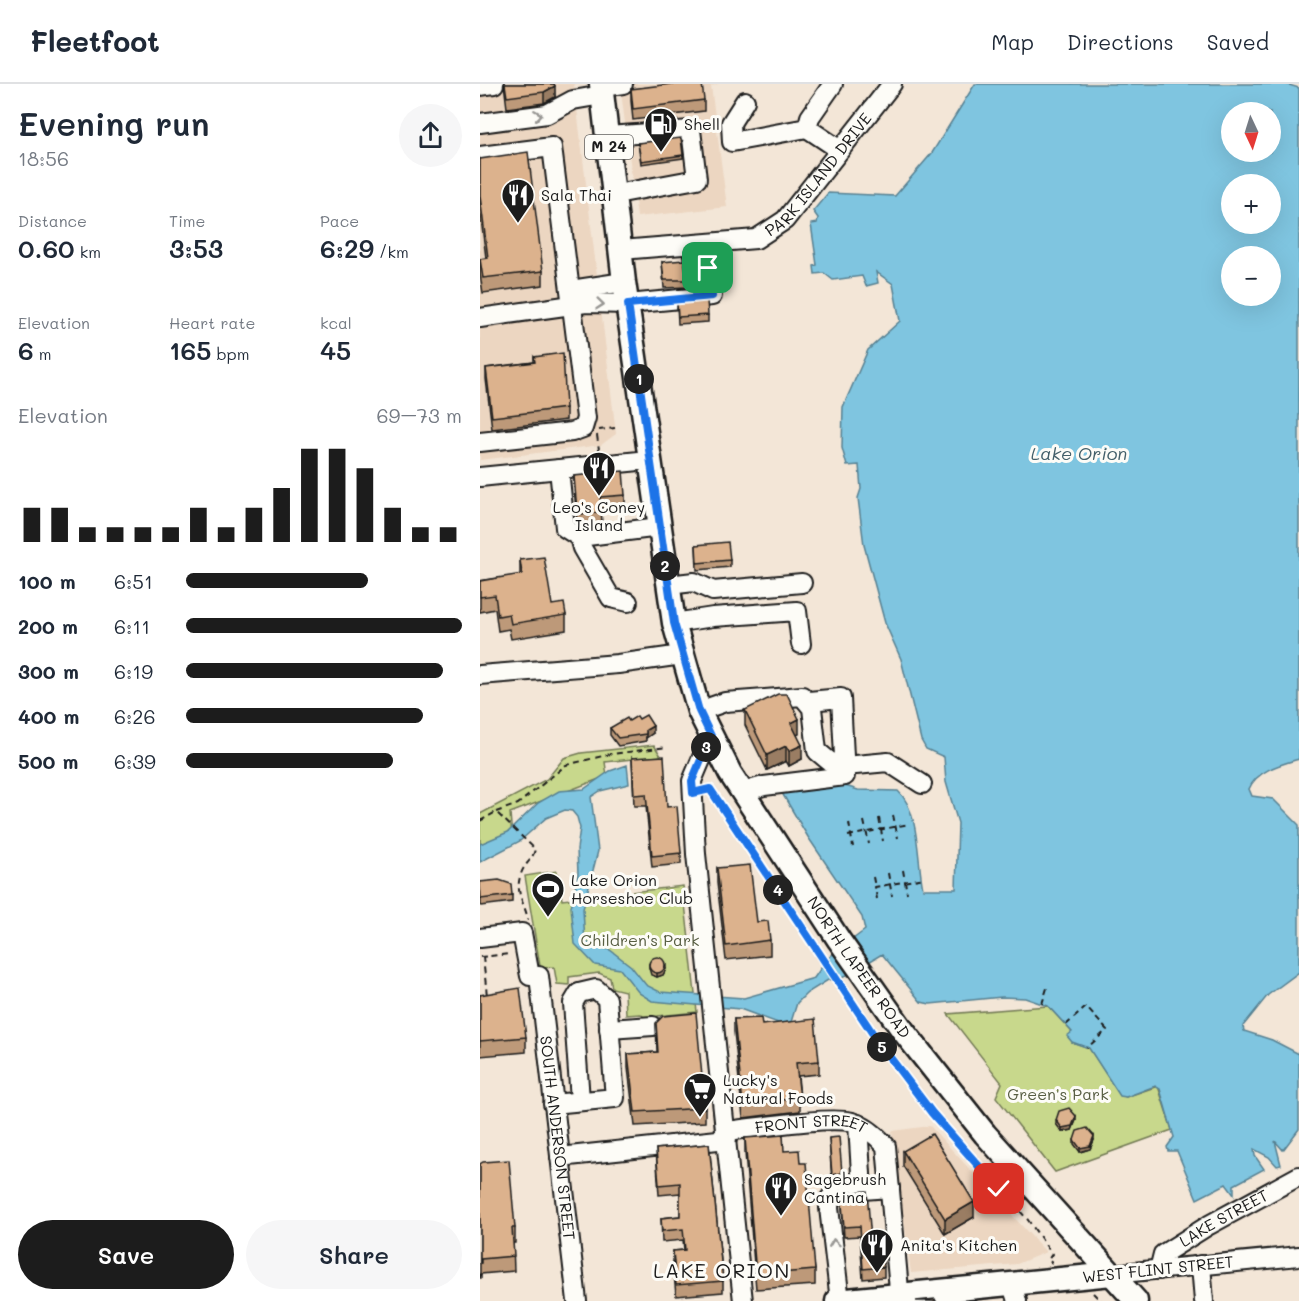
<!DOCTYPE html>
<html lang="en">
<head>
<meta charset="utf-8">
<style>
  :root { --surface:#fff; --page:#f6f6f7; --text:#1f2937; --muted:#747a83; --line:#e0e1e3; --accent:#1c1c1c }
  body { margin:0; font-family:Mali,sans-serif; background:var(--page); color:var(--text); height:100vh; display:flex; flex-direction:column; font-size:22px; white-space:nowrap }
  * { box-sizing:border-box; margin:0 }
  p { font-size:20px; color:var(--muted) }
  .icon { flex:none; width:33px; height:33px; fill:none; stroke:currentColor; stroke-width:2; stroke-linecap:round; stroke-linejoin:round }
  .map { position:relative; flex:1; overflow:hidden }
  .panel { display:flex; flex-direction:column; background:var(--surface); width:480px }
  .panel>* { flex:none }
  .needle { width:39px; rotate:176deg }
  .fabs { position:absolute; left:741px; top:18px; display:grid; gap:12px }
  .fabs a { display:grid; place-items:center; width:60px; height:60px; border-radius:50%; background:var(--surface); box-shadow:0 6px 24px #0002; font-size:30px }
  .pin { position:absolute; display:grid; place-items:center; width:51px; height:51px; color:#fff; margin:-26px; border-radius:12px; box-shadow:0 3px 9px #0006 }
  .km { position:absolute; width:30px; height:30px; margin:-15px; border-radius:50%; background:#222; color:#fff; font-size:16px; line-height:30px; text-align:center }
  .round { display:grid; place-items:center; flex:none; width:63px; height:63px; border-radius:32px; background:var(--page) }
  .head { display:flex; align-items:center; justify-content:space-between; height:102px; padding:0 18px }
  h1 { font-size:33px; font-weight:600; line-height:45px }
  .figures { display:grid; grid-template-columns:repeat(3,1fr); gap:9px; height:102px; padding:6px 18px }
  .figures div { display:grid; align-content:center }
  .figures b { font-size:26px; font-weight:600 }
  .figures small { font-size:16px; font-weight:400 }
  .figures p { font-size:16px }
  .chart { height:168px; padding:12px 18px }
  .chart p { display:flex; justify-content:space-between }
  .chart svg { width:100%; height:108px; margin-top:6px; stroke:var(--accent); stroke-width:6 }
  .primary-button { display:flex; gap:12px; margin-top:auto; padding:12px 18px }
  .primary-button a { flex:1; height:69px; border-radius:36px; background:var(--accent); color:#fff; font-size:24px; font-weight:600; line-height:69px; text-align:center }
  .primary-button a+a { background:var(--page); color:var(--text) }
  ul { padding:0 18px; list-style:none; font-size:20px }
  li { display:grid; grid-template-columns:96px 72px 1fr; align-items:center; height:45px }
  li i { height:15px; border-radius:8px; background:var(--accent) }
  header { display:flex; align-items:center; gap:36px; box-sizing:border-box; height:84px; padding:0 30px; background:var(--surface); border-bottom:2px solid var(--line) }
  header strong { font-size:28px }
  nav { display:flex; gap:33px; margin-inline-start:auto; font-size:21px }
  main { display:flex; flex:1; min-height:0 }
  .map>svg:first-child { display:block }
</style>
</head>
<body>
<header>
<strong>Fleetfoot</strong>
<nav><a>Map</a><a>Directions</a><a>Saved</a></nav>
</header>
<main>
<section class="panel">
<div class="head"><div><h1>Evening run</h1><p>18:56</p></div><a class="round"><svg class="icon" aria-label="share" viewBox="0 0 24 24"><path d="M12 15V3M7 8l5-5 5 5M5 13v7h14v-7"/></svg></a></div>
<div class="figures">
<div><p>Distance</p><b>0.60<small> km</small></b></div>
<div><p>Time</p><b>3:53</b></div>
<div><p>Pace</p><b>6:29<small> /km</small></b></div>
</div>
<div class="figures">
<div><p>Elevation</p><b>6<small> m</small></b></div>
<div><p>Heart rate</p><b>165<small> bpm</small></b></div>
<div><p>kcal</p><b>45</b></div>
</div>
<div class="chart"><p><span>Elevation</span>69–73 m</p>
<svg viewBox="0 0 160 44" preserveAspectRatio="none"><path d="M5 44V30M15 44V30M25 44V38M35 44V38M45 44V38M55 44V38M65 44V30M75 44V38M85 44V30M95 44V22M105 44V6M115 44V6M125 44V14M135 44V30M145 44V38M155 44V38"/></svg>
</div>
<ul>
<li><b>100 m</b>6:51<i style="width:66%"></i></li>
<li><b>200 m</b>6:11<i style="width:100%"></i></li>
<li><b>300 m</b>6:19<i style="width:93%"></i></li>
<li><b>400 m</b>6:26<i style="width:86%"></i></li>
<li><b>500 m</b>6:39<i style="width:75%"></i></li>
</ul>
<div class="primary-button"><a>Save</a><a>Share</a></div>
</section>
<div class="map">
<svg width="819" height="1217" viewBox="0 0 819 1217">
  <rect width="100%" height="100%" fill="#f3e6d7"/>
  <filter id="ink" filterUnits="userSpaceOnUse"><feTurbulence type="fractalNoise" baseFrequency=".0167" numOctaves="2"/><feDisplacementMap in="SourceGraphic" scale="12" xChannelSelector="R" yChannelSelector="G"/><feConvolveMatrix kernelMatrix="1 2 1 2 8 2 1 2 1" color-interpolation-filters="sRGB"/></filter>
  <g filter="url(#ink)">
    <g fill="#ecd6c1">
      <path d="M0,0H94L136,350L121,361L0,376Z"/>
      <path d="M140,0H238L231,2L247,123L157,133Z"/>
      <path d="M450,1042L566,1168L537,1180L431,1189L412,1047Z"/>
    </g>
    <g fill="#c8d88c" stroke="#727a54" stroke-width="1.5">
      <path d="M174,661L181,672L125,678L127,692L30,729L32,754L0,772V730L67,695L84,674L101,669Z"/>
      <path d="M77,787L82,816L203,802L217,928L178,932V936H166L161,930L146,931L145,907L132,904L130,894L119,889L89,893V901L77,900L74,883L63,884L60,882L45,792Z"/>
      <path d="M568,922L592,948V958L609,964L640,1011L646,1013L678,1002L692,1046L575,1088L516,1013L522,999L468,930Z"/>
    </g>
    <path fill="#7fc5e0" stroke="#578192" stroke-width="1.5" fill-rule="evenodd" d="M495,0H806L819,4V675C802,680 777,686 769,705L772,712L793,715L819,741V888L788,911L763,942L764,947L792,956L819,970V1045L803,1066L795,1057L801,1081L797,1082L789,1073L774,1065L775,1072L784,1085L754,1101V1111L746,1100L717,1115L697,1067H688L687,1063L694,1053L680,1005L675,1002L646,1013L640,1012L609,964L592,958L587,952L592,948L568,922L545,914L522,913L450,920L441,918L402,870L362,894L348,896L327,909L317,919L311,938L298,939L260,925L172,917L159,909L140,885L115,881L95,860L91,823L98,790L97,765L100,744L97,733L92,727L85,726L66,734L40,757L0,778V760L28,748L58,719L79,707L104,705L130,687L147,681L149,700L120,707L111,713L118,767L103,825L105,858L130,866L151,882L166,901L180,908L264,914L334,894L348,874L385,846L382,833L328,753L302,709L362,701L378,706L418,707C440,727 437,778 443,805H476L478,739L466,698L464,673L446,665L441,656L421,575L405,539L384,461L378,414L381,405L379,381L367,382L362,364L363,323L388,266L420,237L413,200L396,188L398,199L386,202L382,192L353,196L344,189L335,190L334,182L337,181L331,140L337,139L338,134L333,127L348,109L415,112L452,69ZM752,28H790V68H752ZM752,100H790V140H752ZM752,172H790V212H752Z"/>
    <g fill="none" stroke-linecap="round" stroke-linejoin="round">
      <g stroke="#1c1c1c" stroke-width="22">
        <g id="minor">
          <path d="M353,0L330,33L327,44L360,66"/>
          <path d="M0,2L14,0"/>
          <path d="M122,3L143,0"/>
          <path d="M265,17L251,39L252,58L327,44"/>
          <path d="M0,39L67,30L93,16L122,11"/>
          <path d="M128,52L211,46L217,95L136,110"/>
          <path d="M0,72L72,63L106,334L103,344L92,348L0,358"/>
          <path id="s1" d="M141,166L276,155L305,136L412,0"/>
          <path d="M91,206L144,198"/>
          <path d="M0,234L106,219L148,220L232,212L228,184L214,179L212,161"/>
          <path d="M79,385L85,444L99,453L180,443"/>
          <path d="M0,393L169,376"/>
          <path d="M99,453L102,464L131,514L148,518"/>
          <path d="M188,501L214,498L233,507L322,499"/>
          <path d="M194,539L233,533L317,527L321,560"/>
          <path d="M0,591L138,580L202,571"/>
          <path d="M219,627L245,618L322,612L332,624L337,667L349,677L365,682L408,678L442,700"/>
          <path d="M231,652L212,697L216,770L263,1217"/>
          <path d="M263,708L284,702L365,692L361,614L329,617"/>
          <path id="s2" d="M0,854L42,849L50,892H59L97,1217"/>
          <path d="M129,945L173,942"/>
          <path d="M73,1020L135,1014L127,915L116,905L99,909L93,919L100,1016"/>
          <path d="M378,1040L382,1106"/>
          <path id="s3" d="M246,1047C275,1044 349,1032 372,1038C386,1042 397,1052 406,1062L420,1217"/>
          <path d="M80,1073L247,1055"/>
          <path d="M721,1181L724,1217"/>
          <path id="s4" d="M679,1186L683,1170L729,1141L819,1092"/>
          <path d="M632,1190L819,1172"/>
          <path d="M532,1201L537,1217"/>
          <path d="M360,1217L349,1124L350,1114L356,1108L410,1104"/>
        </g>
      </g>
      <g stroke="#1c1c1c" stroke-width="27">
        <g id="major">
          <path id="s5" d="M121,0L144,198L194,539L219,627L250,689L359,856L424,948L505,1050L656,1217"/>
          <path d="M357,1217L632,1190"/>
        </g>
      </g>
      <g stroke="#1c1c1c" stroke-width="2" stroke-dasharray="6 4.5" stroke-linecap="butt">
        <path d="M119,346L135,344"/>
        <path d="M117,351L119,366"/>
        <path d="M228,706L399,959L452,1029L548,1136L572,1170L568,1176L572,1179"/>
        <path d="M16,728L38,720L86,681L131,670L188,663"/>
        <path d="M413,731L418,754"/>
        <path d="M399,734L403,757"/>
        <path d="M0,737L16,728L55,765C53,776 44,780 41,790C34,808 45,819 48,836"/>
        <path d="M384,737L389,760"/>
        <path d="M369,739L373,763"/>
        <path d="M368,752L429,740"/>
        <path d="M423,786L427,809"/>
        <path d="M408,789L412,812"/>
        <path d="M393,793L395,803"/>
        <path d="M397,815L395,803L445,794"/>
        <path d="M0,873L30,870"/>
        <path d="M3,873L7,912"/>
        <path d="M562,920L568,901"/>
        <path d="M586,941L606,923L627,946L607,964"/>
        <path d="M613,1209L621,1217"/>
      </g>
      <use href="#minor" stroke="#fdfcf7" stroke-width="18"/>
      <use href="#major" stroke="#fdfcf7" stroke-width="22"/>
    </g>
    <g fill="#bd9979" stroke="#1c1c1c" stroke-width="1.5">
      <path d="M24,0H74L75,13L64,19L27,24Z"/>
      <path d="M151,5L224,16V27L153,36L151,17Z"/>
      <path d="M158,59L203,71V74L161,80Z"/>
      <path d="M0,75L63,187V201L3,209L0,190V175L6,174L0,127Z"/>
      <path d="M182,178L207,196V203L184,204Z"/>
      <path d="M197,219L228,231V238L198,240Z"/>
      <path d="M54,273L86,324V336L12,345L6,295V284L54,278Z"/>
      <path d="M94,392L145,411V422L121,424L122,439L101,441L97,438L94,403Z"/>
      <path d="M216,461L250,476V483L217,486Z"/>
      <path d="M40,476L72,521L86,531V546L31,555L29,545L18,547L15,525L0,528V497L40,491Z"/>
      <path d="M265,626L319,650H317L322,675L309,682L306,677L287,686L265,641Z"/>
      <path d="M149,637L173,649L166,654V657L138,662L130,651V644Z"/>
      <path d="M152,674L187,723L201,769V780L172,783L166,722H154Z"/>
      <path d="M237,784L290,856V871L246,876L237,799Z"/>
      <path d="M0,798L32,811V818L1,822Z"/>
      <path d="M169,880L186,885L183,891L177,893L171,891L169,884Z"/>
      <path d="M0,911L46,953V968L0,972Z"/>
      <path d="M254,935L282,941L339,977V990L318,992L320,1014V1027L263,1034L254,948Z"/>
      <path d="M176,939L225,1024V1038L155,1042L148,984V970L177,968Z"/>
      <path d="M576,1036H596L592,1046L582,1048L576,1040Z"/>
      <path d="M265,1054L304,1067L320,1079L335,1186V1201L276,1205L265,1069Z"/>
      <path d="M349,1054L362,1089V1096L352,1098Z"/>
      <path d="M594,1056H614L610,1065L600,1068L594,1060Z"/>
      <path d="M229,1060L243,1197V1208L196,1212L193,1178V1167L204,1166L203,1156L182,1158L181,1134L200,1132V1109L179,1111L176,1065Z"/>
      <path d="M423,1067L494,1133L465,1150L423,1082Z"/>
      <path d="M0,1080L35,1144V1159H33L34,1187L1,1190V1194H0Z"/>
      <path d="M361,1109L391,1155L404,1183V1193L383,1195L380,1152L364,1153Z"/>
    </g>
    <g fill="#9a7d63" stroke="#1c1c1c" stroke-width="1.5">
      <path d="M75,2V13L64,19V8Z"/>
      <path d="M319,635V650L311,653V639Z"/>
      <path d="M173,642V649L166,654V646Z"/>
      <path d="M322,661V675L309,682V667Z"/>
      <path d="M306,662V677L287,686V671Z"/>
      <path d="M186,881V885L183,891L177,893V889Z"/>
      <path d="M596,1032V1036L592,1046L582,1048V1044Z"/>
      <path d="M614,1052V1056L610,1065L600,1068V1064Z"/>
      <path d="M494,1118V1133L465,1150V1135Z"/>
    </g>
    <g fill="#dcb28d" stroke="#1c1c1c" stroke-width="1.5">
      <path d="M25,0H74L75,2L64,8L27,13Z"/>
      <path d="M191,0H222L224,16L153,25L151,5Z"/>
      <path d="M201,54L203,71L161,77L158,59Z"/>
      <path d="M48,68L63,187L3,194L0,175L8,174L0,112V75Z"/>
      <path d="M204,176L207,196H184L182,178Z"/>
      <path d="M227,216L228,231L198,233L197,219Z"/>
      <path d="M83,269L86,324L12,333L6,284L55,278L54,273Z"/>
      <path d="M143,387L145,411L120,413L122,428L101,430L97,427L94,392Z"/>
      <path d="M248,458L250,476L217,479L216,461Z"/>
      <path d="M64,473L72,521L84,519L86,531L31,540L29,530L18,532L15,511L0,513V497L42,490L40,476Z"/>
      <path d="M298,610H307L319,635L311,639L322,661L309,667L306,662L287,671L265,626Z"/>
      <path d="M166,631L173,642L166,646V650L138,654L130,644L147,634L149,637L157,632L159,635Z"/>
      <path d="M184,672L187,723L197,722L201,769L172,772L166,710L154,711L152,674Z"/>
      <path d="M270,781L277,838L288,837L290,856L246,862L237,784Z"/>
      <path d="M19,796L31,800L32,811L1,815L0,798Z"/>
      <circle cx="177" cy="881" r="8"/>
      <path d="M40,904L46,953L0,957V911Z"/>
      <path d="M216,929L225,1024L155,1028L148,970L178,968L176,939L183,932Z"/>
      <path d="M281,934L282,941L335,935L339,977L316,979L320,1014L263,1020L254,935Z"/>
      <path d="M589,1024L596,1032L592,1042L582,1044L576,1036L579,1027Z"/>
      <path d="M607,1044L614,1052L610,1062L600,1064L594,1056L597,1047Z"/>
      <path d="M452,1050L494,1118L465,1135L423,1067Z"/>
      <path d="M303,1051L304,1067L319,1066L320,1079H326L335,1186L276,1191L265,1054Z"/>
      <path d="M359,1053L362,1089L352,1091L349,1054Z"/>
      <path d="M229,1060L243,1197L196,1201L193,1167L205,1166L203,1145L182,1147L181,1134L200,1132V1099L179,1101L176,1065Z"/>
      <path d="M29,1076L35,1144H32L34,1172L1,1175V1179H0V1080L3,1078Z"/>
      <path d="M387,1107L391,1155L402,1154L404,1183L383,1185L380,1142L364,1143L361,1109Z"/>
      <path d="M455,1215L456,1217H436Z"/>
    </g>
    <defs><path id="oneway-chevron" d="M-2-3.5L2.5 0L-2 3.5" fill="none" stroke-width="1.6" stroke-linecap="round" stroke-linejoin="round" transform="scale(1.5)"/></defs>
    <g stroke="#989794">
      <use href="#oneway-chevron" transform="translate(58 31) rotate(-8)"/>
      <use href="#oneway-chevron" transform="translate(120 220) rotate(6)"/>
      <use href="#oneway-chevron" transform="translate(354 1159) rotate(-98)"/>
    </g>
  </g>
  <g fill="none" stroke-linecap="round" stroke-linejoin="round" filter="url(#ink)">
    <g stroke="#fff" stroke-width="12">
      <path id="route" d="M228,184L232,212L148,220L194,539L219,627L231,652L212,697L213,709L230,705L399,959L452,1029L519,1105"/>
    </g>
    <use href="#route" stroke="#1a73e8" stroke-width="8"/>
  </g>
  <defs>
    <g id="fuel-pin" transform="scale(1.725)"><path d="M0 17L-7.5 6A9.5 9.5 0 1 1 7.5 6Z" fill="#1c1c1c" stroke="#fdfcf7"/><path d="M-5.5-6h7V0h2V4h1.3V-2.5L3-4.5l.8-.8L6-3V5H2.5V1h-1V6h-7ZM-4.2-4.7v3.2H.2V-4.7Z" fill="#fff"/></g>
    <g id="restaurant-pin" transform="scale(1.725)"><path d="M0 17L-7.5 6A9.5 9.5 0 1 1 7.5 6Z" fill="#1c1c1c" stroke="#fdfcf7"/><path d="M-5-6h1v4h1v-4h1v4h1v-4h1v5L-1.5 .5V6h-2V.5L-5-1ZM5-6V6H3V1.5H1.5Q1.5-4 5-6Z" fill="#fff"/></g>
    <g id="stadium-pin" transform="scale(1.725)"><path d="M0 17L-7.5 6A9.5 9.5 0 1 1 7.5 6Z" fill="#1c1c1c" stroke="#fdfcf7"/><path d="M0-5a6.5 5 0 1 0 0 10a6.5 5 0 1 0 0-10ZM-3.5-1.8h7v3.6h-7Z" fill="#fff"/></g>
    <g id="supermarket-pin" transform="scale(1.725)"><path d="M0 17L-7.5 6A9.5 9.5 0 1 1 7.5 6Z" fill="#1c1c1c" stroke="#fdfcf7"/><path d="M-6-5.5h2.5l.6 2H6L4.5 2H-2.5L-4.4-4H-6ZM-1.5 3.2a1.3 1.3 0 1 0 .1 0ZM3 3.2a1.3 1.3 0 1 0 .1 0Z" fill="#fff"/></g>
  </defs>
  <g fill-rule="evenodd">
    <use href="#fuel-pin" x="181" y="40"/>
    <use href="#restaurant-pin" x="38" y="111"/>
    <use href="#restaurant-pin" x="119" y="384"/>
    <use href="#stadium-pin" x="68" y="805"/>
    <use href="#supermarket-pin" x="220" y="1005"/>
    <use href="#restaurant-pin" x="301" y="1104"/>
    <use href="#restaurant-pin" x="397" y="1161"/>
  </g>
  <g text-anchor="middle" stroke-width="6" stroke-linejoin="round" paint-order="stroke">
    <rect fill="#fdfcf7" stroke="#605f5e" stroke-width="1.5" x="105" y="51" width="48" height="24" rx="4.5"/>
    <g font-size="15" font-weight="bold" fill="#1c1c1c">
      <text x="129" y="68">M 24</text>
    </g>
    <g font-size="16" fill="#1c1c1c" stroke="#fdfcf7" text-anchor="start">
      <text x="204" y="46">Shell</text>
      <text x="61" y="117">Sala Thai</text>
      <text x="119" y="429" text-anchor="middle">Leo's Coney<tspan x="119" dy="18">Island</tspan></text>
      <text x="91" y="802">Lake Orion<tspan x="91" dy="18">Horseshoe Club</tspan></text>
      <text x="243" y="1002">Lucky's<tspan x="243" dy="18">Natural Foods</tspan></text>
      <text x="324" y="1101">Sagebrush<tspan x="324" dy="18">Cantina</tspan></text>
      <text x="420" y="1167">Anita's Kitchen</text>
    </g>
    <g font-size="16" fill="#1c1c1c" stroke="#fdfcf7">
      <text dy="6" stroke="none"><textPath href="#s1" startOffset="226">PARK ISLAND DRIVE</textPath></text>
      <text dy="6" stroke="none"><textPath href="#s5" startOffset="938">NORTH LAPEER ROAD</textPath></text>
      <text dy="6" stroke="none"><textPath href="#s3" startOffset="86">FRONT STREET</textPath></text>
      <text dy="6" stroke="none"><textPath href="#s2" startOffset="258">SOUTH ANDERSON STREET</textPath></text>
      <text dy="6" stroke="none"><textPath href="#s4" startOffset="87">LAKE STREET</textPath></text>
      <text transform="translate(678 1185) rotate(-6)" y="6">WEST FLINT STREET</text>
    </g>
    <g font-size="16" fill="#585e43" stroke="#fdfcf7">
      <text x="160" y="862">Children's Park</text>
      <text x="578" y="1016">Green's Park</text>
    </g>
    <g font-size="18" font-style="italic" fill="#44606a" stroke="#fdfcf7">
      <text x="599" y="376">Lake Orion</text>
    </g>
    <g font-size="20" letter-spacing="1.5" fill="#1c1c1c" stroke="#fdfcf7">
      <text x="242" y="1194">LAKE ORION</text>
    </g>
  </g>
</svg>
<div class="fabs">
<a><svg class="needle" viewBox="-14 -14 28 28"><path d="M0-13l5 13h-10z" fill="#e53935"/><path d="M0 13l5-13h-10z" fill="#747a83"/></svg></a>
<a>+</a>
<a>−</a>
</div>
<div class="pin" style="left:228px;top:184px;background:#1e9e55"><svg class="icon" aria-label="arrive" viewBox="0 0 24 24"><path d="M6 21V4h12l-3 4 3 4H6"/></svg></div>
<div class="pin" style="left:519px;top:1105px;background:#d93025"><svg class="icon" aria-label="check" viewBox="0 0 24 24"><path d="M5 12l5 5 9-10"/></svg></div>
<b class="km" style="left:159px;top:295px">1</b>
<b class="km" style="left:185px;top:482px">2</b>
<b class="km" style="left:226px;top:663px">3</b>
<b class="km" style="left:298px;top:806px">4</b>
<b class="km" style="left:402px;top:963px">5</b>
</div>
</main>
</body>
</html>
